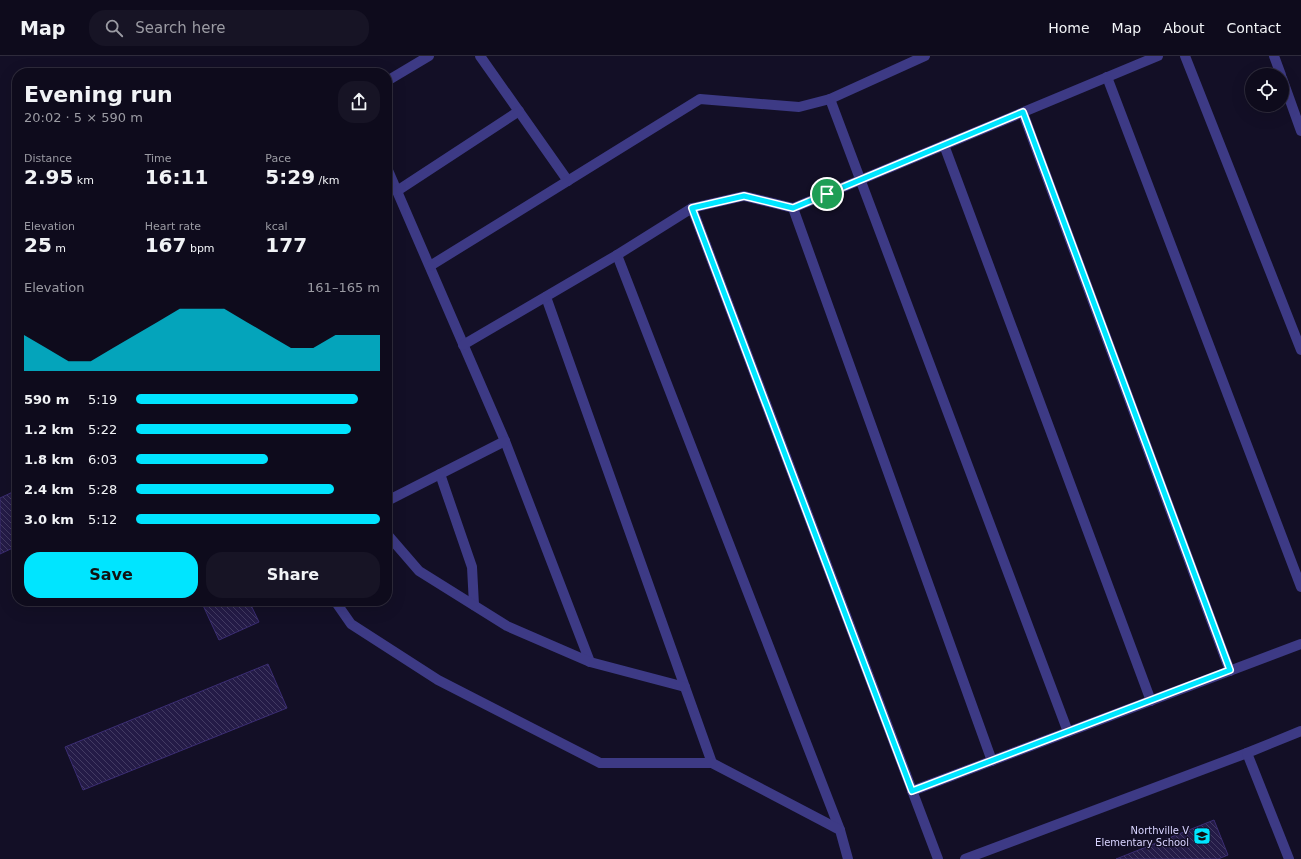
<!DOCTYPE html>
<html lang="en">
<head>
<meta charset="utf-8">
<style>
  :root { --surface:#0e0b1c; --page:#171425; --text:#f1f3f6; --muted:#9b9ba3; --line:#2e2b3b; --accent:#00e5ff }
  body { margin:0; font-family:"DejaVu Sans",sans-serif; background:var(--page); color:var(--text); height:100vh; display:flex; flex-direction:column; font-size:15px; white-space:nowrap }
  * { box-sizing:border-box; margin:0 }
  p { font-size:13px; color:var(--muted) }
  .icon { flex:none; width:22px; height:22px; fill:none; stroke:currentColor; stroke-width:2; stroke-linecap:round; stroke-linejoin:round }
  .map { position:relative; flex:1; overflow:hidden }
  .panel { position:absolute; left:12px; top:12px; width:380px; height:538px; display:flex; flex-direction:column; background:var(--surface); border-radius:16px; box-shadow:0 4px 16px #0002,0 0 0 1px var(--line) }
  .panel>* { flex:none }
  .controls { position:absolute; left:1245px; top:12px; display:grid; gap:8px }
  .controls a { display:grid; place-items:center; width:44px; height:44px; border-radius:50%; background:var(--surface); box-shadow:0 4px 16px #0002,0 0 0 1px var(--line); font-size:20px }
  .pin { position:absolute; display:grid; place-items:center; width:34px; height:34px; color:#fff; margin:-17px; border:2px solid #fff; border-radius:50%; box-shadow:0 1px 4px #0007 }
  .round { display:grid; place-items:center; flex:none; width:42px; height:42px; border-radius:16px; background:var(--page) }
  .summary { display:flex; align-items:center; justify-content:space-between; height:68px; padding:0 12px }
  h1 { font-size:22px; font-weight:700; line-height:30px }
  .stats { display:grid; grid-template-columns:repeat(3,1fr); gap:6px; height:68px; padding:4px 12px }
  .stats div { display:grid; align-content:center }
  .stats b { font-size:20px; font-weight:700 }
  .stats small { font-size:11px; font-weight:400 }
  .stats p { font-size:11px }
  .chart { height:112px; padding:8px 12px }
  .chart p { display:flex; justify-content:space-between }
  .chart svg { width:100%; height:72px; margin-top:4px; fill:var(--accent); opacity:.7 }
  .button { display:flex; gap:8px; margin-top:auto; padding:8px 12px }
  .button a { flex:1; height:46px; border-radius:16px; background:var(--accent); color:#111; font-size:16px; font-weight:700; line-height:46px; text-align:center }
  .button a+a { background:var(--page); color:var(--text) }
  ul { padding:0 12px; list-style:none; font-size:13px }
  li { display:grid; grid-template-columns:64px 48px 1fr; align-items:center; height:30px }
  li i { height:10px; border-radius:5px; background:var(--accent) }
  header { display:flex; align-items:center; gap:24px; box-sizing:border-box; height:56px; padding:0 20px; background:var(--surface); border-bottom:1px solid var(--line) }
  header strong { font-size:19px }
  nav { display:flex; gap:22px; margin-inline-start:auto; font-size:14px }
  .search { width:280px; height:36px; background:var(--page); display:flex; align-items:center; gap:10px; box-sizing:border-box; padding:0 14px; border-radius:16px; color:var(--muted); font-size:15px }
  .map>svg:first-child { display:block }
</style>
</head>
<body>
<header>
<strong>Map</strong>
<div class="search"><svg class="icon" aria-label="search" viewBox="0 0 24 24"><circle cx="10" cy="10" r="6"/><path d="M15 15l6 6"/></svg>Search here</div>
<nav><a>Home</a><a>Map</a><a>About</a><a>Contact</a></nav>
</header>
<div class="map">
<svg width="1301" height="803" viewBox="0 0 1301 803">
  <defs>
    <pattern id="building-back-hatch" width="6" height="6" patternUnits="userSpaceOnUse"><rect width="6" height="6" fill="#241b47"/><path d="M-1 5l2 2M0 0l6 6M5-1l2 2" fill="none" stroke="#433b63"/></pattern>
  </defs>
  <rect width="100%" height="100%" fill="#130f26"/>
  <g fill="url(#building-back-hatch)" stroke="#3b2d73">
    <path d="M17,434V490L0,498V442Z"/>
    <path d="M201,545H249L259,566L219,584Z"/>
    <path d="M268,608L287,652L83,734L65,691Z"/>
    <path d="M1214,764L1228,799L1218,803H1116Z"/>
  </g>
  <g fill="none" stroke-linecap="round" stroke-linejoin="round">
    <g stroke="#3d3a85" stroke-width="10">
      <path d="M480,0L568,125"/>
      <path d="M1274,0L1281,19"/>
      <path d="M1107,21L1301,531"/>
      <path d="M1282,22L1301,75"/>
      <path d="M387,25L429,0"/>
      <path d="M830,43L1068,676"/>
      <path d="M1023,57L1230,615"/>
      <path d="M944,89L1151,645"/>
      <path d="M387,112L505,385L590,606"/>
      <path d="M397,135L519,55"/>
      <path d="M793,152L992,705"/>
      <path d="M617,199L840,774"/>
      <path d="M430,210L700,43L799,51L830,43L925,0"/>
      <path d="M546,241L712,707"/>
      <path d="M463,289L617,199L692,152"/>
      <path d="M440,418L472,511L474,549"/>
      <path d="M387,445L505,385"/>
      <path d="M387,478L419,515L507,570L590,606L685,631"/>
      <path d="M335,545L351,568L438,624L600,707H712L840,774L848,803"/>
      <path d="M912,735L1301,588"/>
      <path d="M965,803L1247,697"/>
    </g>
    <g stroke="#3d3a85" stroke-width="10">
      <path d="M1185,0L1301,294"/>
      <path d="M938,803L692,152L744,140L793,152L1158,0"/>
      <path d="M1289,803L1247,697L1301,675"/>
    </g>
  </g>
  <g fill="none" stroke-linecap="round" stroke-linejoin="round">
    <g stroke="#fff" stroke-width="8">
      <path id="route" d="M1023,56L1230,614L912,735L692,152L744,140L793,152Z"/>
    </g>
    <use href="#route" stroke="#00e5ff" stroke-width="5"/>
  </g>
  <defs>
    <g id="school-square" transform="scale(0.9)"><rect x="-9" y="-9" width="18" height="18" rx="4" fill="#00e5ff" stroke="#130f26"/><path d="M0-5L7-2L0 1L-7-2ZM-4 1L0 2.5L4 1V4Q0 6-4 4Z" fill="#111"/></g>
  </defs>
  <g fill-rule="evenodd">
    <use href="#school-square" x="1202" y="780"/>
  </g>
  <g text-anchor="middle" stroke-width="3" stroke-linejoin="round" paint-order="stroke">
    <g font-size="10" fill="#d9d4ff" stroke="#130f26" text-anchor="end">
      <text x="1189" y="778">Northville V<tspan x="1189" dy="12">Elementary School</tspan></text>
    </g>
  </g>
</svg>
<div class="controls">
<a><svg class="icon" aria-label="locate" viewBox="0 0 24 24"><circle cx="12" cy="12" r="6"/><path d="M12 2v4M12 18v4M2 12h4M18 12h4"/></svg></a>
</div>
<div class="pin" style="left:827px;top:138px;background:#1e9e55"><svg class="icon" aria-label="arrive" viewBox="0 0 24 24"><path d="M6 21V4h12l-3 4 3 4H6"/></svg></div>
<section class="panel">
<div class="summary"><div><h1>Evening run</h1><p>20:02 · 5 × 590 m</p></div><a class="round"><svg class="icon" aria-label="share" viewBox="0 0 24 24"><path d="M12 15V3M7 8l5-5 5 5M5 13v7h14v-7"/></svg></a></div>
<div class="stats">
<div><p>Distance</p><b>2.95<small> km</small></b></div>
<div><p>Time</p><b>16:11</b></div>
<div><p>Pace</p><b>5:29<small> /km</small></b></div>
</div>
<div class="stats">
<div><p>Elevation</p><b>25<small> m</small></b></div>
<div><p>Heart rate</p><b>167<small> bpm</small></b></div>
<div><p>kcal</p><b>177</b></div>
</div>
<div class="chart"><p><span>Elevation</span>161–165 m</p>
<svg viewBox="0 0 160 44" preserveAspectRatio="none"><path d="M0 44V22L10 30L20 38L30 38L40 30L50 22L60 14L70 6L80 6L90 6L100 14L110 22L120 30L130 30L140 22L150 22L160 22V44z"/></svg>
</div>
<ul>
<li><b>590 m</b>5:19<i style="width:91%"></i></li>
<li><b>1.2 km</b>5:22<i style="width:88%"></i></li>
<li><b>1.8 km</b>6:03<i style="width:54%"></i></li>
<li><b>2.4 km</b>5:28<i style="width:81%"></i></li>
<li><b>3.0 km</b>5:12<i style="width:100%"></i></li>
</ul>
<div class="button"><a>Save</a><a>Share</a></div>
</section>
</div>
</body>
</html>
